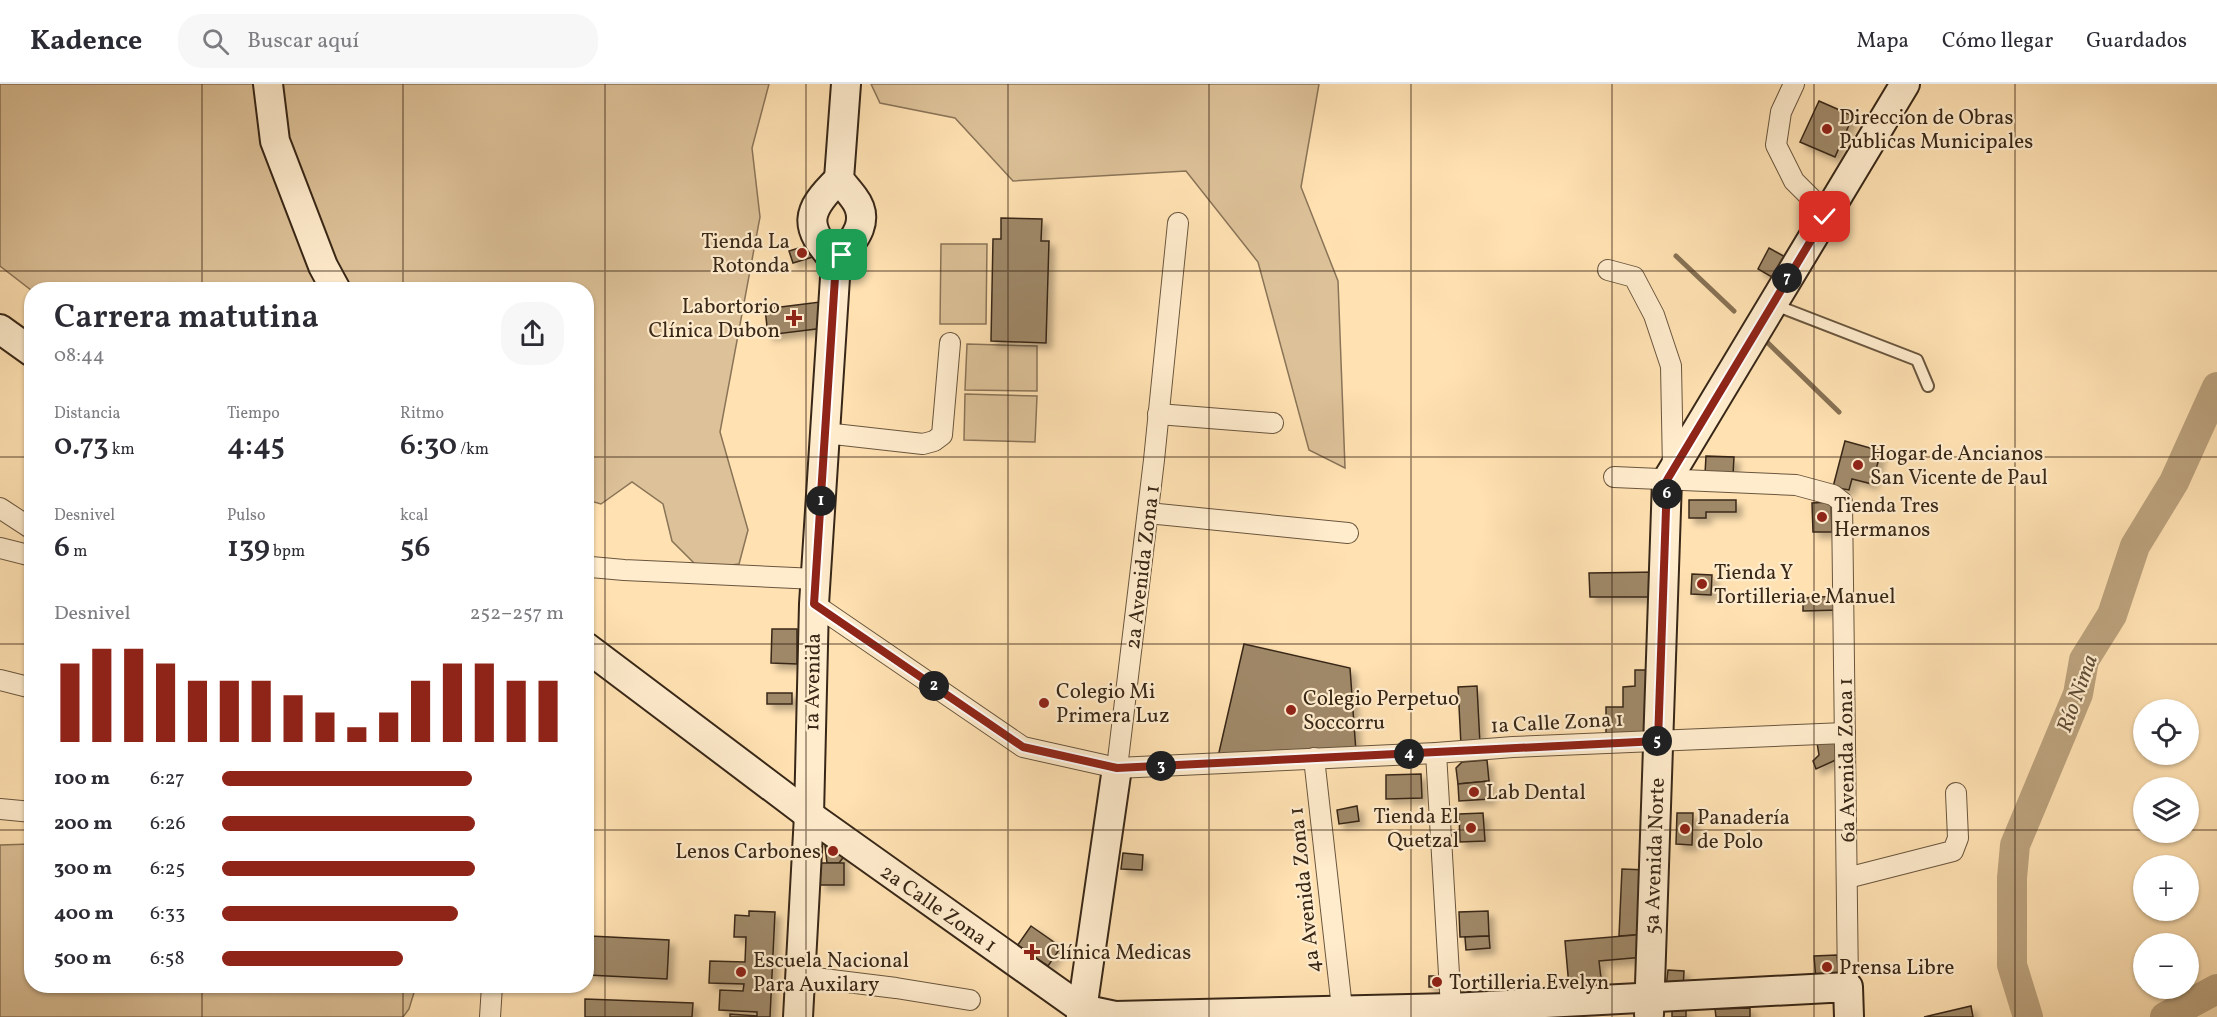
<!DOCTYPE html>
<html lang="es">
<head>
<meta charset="utf-8">
<style>
  :root { --surface:#fff; --page:#f7f7f7; --text:#2b2b33; --muted:#7c7c81; --line:#e1e1e2; --accent:#8f2418 }
  body { margin:0; font-family:Vollkorn,serif; background:var(--page); color:var(--text); height:100vh; display:flex; flex-direction:column; font-size:22px; white-space:nowrap }
  * { box-sizing:border-box; margin:0 }
  p { font-size:20px; color:var(--muted) }
  .icon { flex:none; width:33px; height:33px; fill:none; stroke:currentColor; stroke-width:2; stroke-linecap:round; stroke-linejoin:round }
  .map { position:relative; flex:1; overflow:hidden }
  .side { position:absolute; left:24px; top:198px; width:570px; height:711px; display:flex; flex-direction:column; background:var(--surface); border-radius:24px; box-shadow:0 2px 4px #0004 }
  .side>* { flex:none }
  .controls { position:absolute; left:2133px; top:615px; display:grid; gap:12px }
  .controls a { display:grid; place-items:center; width:66px; height:66px; border-radius:50%; background:var(--surface); box-shadow:0 2px 4px #0004; font-size:30px }
  .pin { position:absolute; display:grid; place-items:center; width:51px; height:51px; color:#fff; margin:-26px; border-radius:12px; box-shadow:0 3px 9px #0006 }
  .km { position:absolute; width:30px; height:30px; margin:-15px; border-radius:50%; background:#222; color:#fff; font-size:16px; line-height:30px; text-align:center }
  .round { display:grid; place-items:center; flex:none; width:63px; height:63px; border-radius:24px; background:var(--page) }
  .head { display:flex; align-items:center; justify-content:space-between; height:102px; padding:0 30px }
  h1 { font-size:33px; font-weight:600; line-height:45px }
  .metrics { display:grid; grid-template-columns:repeat(3,1fr); gap:9px; height:102px; padding:6px 30px }
  .metrics div { display:grid; align-content:center }
  .metrics b { font-size:30px; font-weight:600 }
  .metrics small { font-size:16px; font-weight:400 }
  .metrics p { font-size:16px }
  .chart { height:168px; padding:12px 30px }
  .chart p { display:flex; justify-content:space-between }
  .chart svg { width:100%; height:108px; margin-top:6px; stroke:var(--accent); stroke-width:6 }
  ul { padding:0 30px; list-style:none; font-size:20px }
  li { display:grid; grid-template-columns:96px 72px 1fr; align-items:center; height:45px }
  li i { height:15px; border-radius:8px; background:var(--accent) }
  header { display:flex; align-items:center; gap:36px; box-sizing:border-box; height:84px; padding:0 30px; background:var(--surface); border-bottom:2px solid var(--line) }
  header strong { font-size:28px }
  nav { display:flex; gap:33px; margin-inline-start:auto; font-size:21px }
  .search { width:420px; height:54px; background:var(--page); display:flex; align-items:center; gap:15px; box-sizing:border-box; padding:0 21px; border-radius:24px; color:var(--muted); font-size:22px }
  .map>svg:first-child { display:block }
</style>
</head>
<body>
<header>
<strong>Kadence</strong>
<div class="search"><svg class="icon" aria-label="search" viewBox="0 0 24 24"><circle cx="10" cy="10" r="6"/><path d="M15 15l6 6"/></svg>Buscar aquí</div>
<nav><a>Mapa</a><a>Cómo llegar</a><a>Guardados</a></nav>
</header>
<div class="map">
<svg width="2217" height="933" viewBox="0 0 2217 933">
  <defs>
    <filter id="shadow"><feDropShadow dx="5.5" dy="5.5" stdDeviation="3" flood-color="#0004"/></filter>
  </defs>
  <rect width="100%" height="100%" fill="#ffe1b2"/>
  <filter id="stains"><feTurbulence type="fractalNoise" baseFrequency=".00333" numOctaves="4"/><feColorMatrix values="0 0 0 0 .2 0 0 0 0 .09 0 0 0 0 .02 0 0 0 .5 -.17"/></filter>
  <radialGradient id="worn" r=".72"><stop offset=".6" stop-color="#630" stop-opacity="0"/><stop offset="1" stop-color="#630" stop-opacity=".3"/></radialGradient>
  <g fill="#ddc198" stroke="#8a7458" stroke-width="1.5">
    <path d="M0,0H769L752,64L760,133L720,348L748,446L739,480L700,485L672,457L663,420L632,398L601,420L587,416L586,206H31L0,182Z"/>
    <path d="M871,0H1319L1301,103L1338,197L1345,384L1309,366L1258,178L1186,87L1013,97L955,34L880,19Z"/>
    <path d="M941,160H987L986,240H940Z"/>
    <path d="M967,260L1037,262V307L965,306Z"/>
    <path d="M965,310L1037,312L1035,358L964,356Z"/>
    <path d="M31,760L32,902H416L409,925L403,933H0V761Z"/>
  </g>
  <g fill="none" stroke-linecap="round" stroke-linejoin="round">
    <g stroke="#877154" stroke-width="5">
      <path d="M1676,172L1734,227"/>
      <path d="M1768,259L1839,328"/>
    </g>
    <g stroke="#bba27d" stroke-width="30">
      <path d="M2028,933L2012,881V794L2015,761L2078,610L2084,576L2112,531L2135,462L2174,398L2217,303"/>
      <path d="M2165,933L2217,905"/>
    </g>
  </g>
  <g fill="#9f8868" stroke="#382717" stroke-width="1.5" filter="url(#shadow)">
    <path d="M1819,17L1853,32L1835,73L1800,58Z"/>
    <path d="M1001,134L1042,135L1041,157H1049L1046,259L991,257L993,155H1001Z"/>
    <path d="M812,160L816,172L793,179L789,167Z"/>
    <path d="M1769,164L1789,175L1777,196L1758,185Z"/>
    <path d="M820,218L824,244L768,251L765,225Z"/>
    <path d="M1845,357L1881,367L1872,400L1852,395L1849,406L1833,403Z"/>
    <path d="M1706,372L1734,373L1733,391L1705,390Z"/>
    <path d="M1689,416H1736V428H1706V434H1689Z"/>
    <path d="M1831,418L1832,448H1813L1812,419Z"/>
    <path d="M1659,488L1660,513H1590L1589,489Z"/>
    <path d="M1692,490L1712,491L1711,511L1691,510Z"/>
    <path d="M1838,512V526L1803,527V514Z"/>
    <path d="M772,545H797V580L771,579Z"/>
    <path d="M1244,560L1350,584L1356,668L1217,677Z"/>
    <path d="M1635,586H1653L1655,648L1606,649V623H1623V603L1635,602Z"/>
    <path d="M1477,602L1480,660L1461,661L1458,603Z"/>
    <rect x="767" y="609" width="25" height="11"/>
    <path d="M1831,657L1838,661V675L1816,685L1813,677L1819,671L1817,659Z"/>
    <path d="M1487,676L1489,697L1458,700L1456,684L1462,678Z"/>
    <path d="M1421,690L1422,714L1386,715V691Z"/>
    <path d="M1489,697L1490,715L1459,717L1458,700Z"/>
    <path d="M1357,722L1359,737L1339,740L1337,726Z"/>
    <path d="M1483,729L1485,757L1460,758L1459,730Z"/>
    <path d="M1677,729H1693L1692,761L1676,760Z"/>
    <path d="M833,761L845,771L839,779H827L825,762Z"/>
    <path d="M1123,769L1143,771L1142,786L1121,785Z"/>
    <rect x="820" y="779" width="24" height="22"/>
    <path d="M1622,785L1647,786V850L1619,852Z"/>
    <path d="M749,827L775,828L770,933H730V930L757,932V928L719,926L720,906L743,907L744,900L709,899L710,877L745,878L746,853H734L735,831L749,832Z"/>
    <path d="M1488,827L1489,852L1460,853L1459,828Z"/>
    <path d="M1031,842L1061,863L1048,882L1017,862Z"/>
    <path d="M1647,850L1644,873L1599,877L1603,911L1570,914L1565,857Z"/>
    <path d="M590,852L669,856L667,895L588,891Z"/>
    <path d="M1489,852L1490,864L1466,866L1465,853Z"/>
    <path d="M1837,871L1839,894L1816,896L1814,872Z"/>
    <path d="M1668,886L1684,887L1683,906L1666,904Z"/>
    <path d="M1429,892H1445L1446,903H1429Z"/>
    <path d="M585,915L693,919L692,933H585Z"/>
    <path d="M1971,922L1973,933H1924Z"/>
    <path d="M1750,924V933H1716L1715,925Z"/>
    <rect x="1672" y="925" width="14" height="8"/>
  </g>
  <g fill="none" stroke-linecap="round" stroke-linejoin="round">
    <g stroke="#6a563e" stroke-width="14">
      <path id="lane" d="M1775,221L1917,276L1928,302"/>
    </g>
    <g stroke="#6a563e" stroke-width="22">
      <g id="street">
        <path d="M1794,0L1781,28L1776,61L1794,97L1821,124L1825,133"/>
        <path d="M1608,186L1634,193L1654,231L1671,282L1673,385"/>
        <path d="M1158,330L1273,339"/>
        <path d="M825,349L923,360L934,357L942,351L950,259"/>
        <path d="M1614,393L1796,401L1833,411L1842,418L1848,903"/>
        <path d="M0,424L32,445"/>
        <path d="M1148,429L1348,449"/>
        <path d="M0,464L32,472"/>
        <path d="M586,484L591,483L624,486L816,495"/>
        <path d="M814,520L1023,663L1117,684L1436,669L1513,663L1845,649"/>
        <path d="M0,596L32,604"/>
        <path d="M1436,669L1451,924"/>
        <path d="M1314,674L1343,933"/>
        <path d="M1117,684L1154,376L1178,139"/>
        <path d="M0,725L32,728"/>
        <path d="M1847,794L1953,767L1958,754L1956,709"/>
        <path d="M799,892L896,904L970,916"/>
        <path d="M490,933L492,902"/>
      </g>
    </g>
    <g stroke="#382717" stroke-width="32">
      <g id="secondary">
        <path d="M268,0L275,57L323,182L336,206"/>
        <path d="M836,178C803,142 805,128 839,95"/>
        <path d="M0,245L32,268"/>
        <path d="M586,563L809,731L1082,925L1115,932L1451,924L1848,903L1849,933"/>
        <path d="M1649,930L1667,396L1905,0"/>
        <path d="M798,933L809,731L814,520L836,178C850,160 873,139 854,114C849,107 844,102 839,95L846,0"/>
        <path d="M1081,933L1117,684"/>
      </g>
    </g>
    <use href="#lane" stroke="#ffeccd" stroke-width="10"/>
    <use href="#street" stroke="#ffeccd" stroke-width="20"/>
    <use href="#secondary" stroke="#ffeccd" stroke-width="28"/>
  </g>
  <g fill="none" stroke-linecap="round" stroke-linejoin="round">
    <g stroke="#fff" stroke-width="12">
      <path id="route" d="M842,171L836,178L814,520L1023,663L1117,684L1658,657L1667,396L1825,133"/>
    </g>
    <use href="#route" stroke="#8f2418" stroke-width="8"/>
  </g>
  <path fill="none" stroke="#382717" stroke-width="1.5" stroke-opacity="0.55" d="M202,0V206M403,0V206M605,0V933M806,0V933M1008,0V933M1209,0V933M1411,0V933M1612,0V933M1814,0V933M2015,0V933M0,187H2217M0,373H32M586,373H2217M0,560H32M586,560H2217M0,746H32M586,746H2144M2188,746H2217M202,902V933M403,902V933"/>
  <g fill="#8f2418" stroke="#ffeccd" stroke-width="2">
    <circle cx="1827" cy="45" r="6"/>
    <circle cx="802" cy="169" r="6"/>
    <path d="M791 225h6v6h6v6h-6v6h-6v-6h-6v-6h6z"/>
    <circle cx="1858" cy="381" r="6"/>
    <circle cx="1822" cy="433" r="6"/>
    <circle cx="1702" cy="500" r="6"/>
    <circle cx="1044" cy="619" r="6"/>
    <circle cx="1291" cy="626" r="6"/>
    <circle cx="1474" cy="708" r="6"/>
    <circle cx="1471" cy="744" r="6"/>
    <circle cx="1685" cy="745" r="6"/>
    <circle cx="833" cy="767" r="6"/>
    <path d="M1029 859h6v6h6v6h-6v6h-6v-6h-6v-6h6z"/>
    <circle cx="1827" cy="883" r="6"/>
    <circle cx="741" cy="888" r="6"/>
    <circle cx="1437" cy="898" r="6"/>
  </g>
  <g text-anchor="middle" stroke-width="4.5" stroke-linejoin="round" paint-order="stroke">
    <g font-size="21" fill="#382717" stroke="#ffeccd" text-anchor="start">
      <text x="1839" y="40">Direccion de Obras<tspan x="1839" dy="24">Publicas Municipales</tspan></text>
      <text x="790" y="164" text-anchor="end">Tienda La<tspan x="790" dy="24">Rotonda</tspan></text>
      <text x="780" y="229" text-anchor="end">Labortorio<tspan x="780" dy="24">Clínica Dubon</tspan></text>
      <text x="1870" y="376">Hogar de Ancianos<tspan x="1870" dy="24">San Vicente de Paul</tspan></text>
      <text x="1834" y="428">Tienda Tres<tspan x="1834" dy="24">Hermanos</tspan></text>
      <text x="1714" y="495">Tienda Y<tspan x="1714" dy="24">Tortilleria e Manuel</tspan></text>
      <text x="1056" y="614">Colegio Mi<tspan x="1056" dy="24">Primera Luz</tspan></text>
      <text x="1303" y="621">Colegio Perpetuo<tspan x="1303" dy="24">Soccorru</tspan></text>
      <text x="1486" y="715">Lab Dental</text>
      <text x="1459" y="739" text-anchor="end">Tienda El<tspan x="1459" dy="24">Quetzal</tspan></text>
      <text x="1697" y="740">Panadería<tspan x="1697" dy="24">de Polo</tspan></text>
      <text x="821" y="774" text-anchor="end">Lenos Carbones</text>
      <text x="1046" y="875">Clínica Medicas</text>
      <text x="753" y="883">Escuela Nacional<tspan x="753" dy="24">Para Auxilary</tspan></text>
      <text x="1839" y="890">Prensa Libre</text>
      <text x="1449" y="905">Tortilleria Evelyn</text>
    </g>
    <g font-size="21" fill="#382717" stroke="#ffeccd">
      <text transform="translate(1142 483) rotate(-83)" y="7">2a Avenida Zona 1</text>
      <text transform="translate(812 598) rotate(-89)" y="7">1a Avenida</text>
      <text transform="translate(1557 638) rotate(-3)" y="7">1a Calle Zona 1</text>
      <text transform="translate(1846 676) rotate(-91)" y="7">6a Avenida Zona 1</text>
      <text transform="translate(1654 772) rotate(-88)" y="7">5a Avenida Norte</text>
      <text transform="translate(1304 806) rotate(-96)" y="7">4a Avenida Zona 1</text>
      <text transform="translate(939 824) rotate(35)" y="7">2a Calle Zona 1</text>
    </g>
    <g font-size="22" font-style="italic" fill="#5f4c36" stroke="#ffeccd">
      <text transform="translate(2076 609) rotate(-70)" y="8">Río Nima</text>
    </g>
  </g>
  <rect width="100%" height="100%" filter="url(#stains)"/>
  <rect width="100%" height="100%" fill="url(#worn)"/>
</svg>
<div class="controls">
<a><svg class="icon" aria-label="locate" viewBox="0 0 24 24"><circle cx="12" cy="12" r="6"/><path d="M12 2v4M12 18v4M2 12h4M18 12h4"/></svg></a>
<a><svg class="icon" aria-label="layers" viewBox="0 0 24 24"><path d="M12 4l9 5-9 5-9-5zM3 14l9 5 9-5"/></svg></a>
<a>+</a>
<a>−</a>
</div>
<div class="pin" style="left:842px;top:171px;background:#1e9e55"><svg class="icon" aria-label="arrive" viewBox="0 0 24 24"><path d="M6 21V4h12l-3 4 3 4H6"/></svg></div>
<div class="pin" style="left:1825px;top:133px;background:#d93025"><svg class="icon" aria-label="check" viewBox="0 0 24 24"><path d="M5 12l5 5 9-10"/></svg></div>
<b class="km" style="left:821px;top:417px">1</b>
<b class="km" style="left:934px;top:602px">2</b>
<b class="km" style="left:1161px;top:682px">3</b>
<b class="km" style="left:1409px;top:670px">4</b>
<b class="km" style="left:1657px;top:657px">5</b>
<b class="km" style="left:1667px;top:410px">6</b>
<b class="km" style="left:1787px;top:194px">7</b>
<section class="side">
<div class="head"><div><h1>Carrera matutina</h1><p>08:44</p></div><a class="round"><svg class="icon" aria-label="share" viewBox="0 0 24 24"><path d="M12 15V3M7 8l5-5 5 5M5 13v7h14v-7"/></svg></a></div>
<div class="metrics">
<div><p>Distancia</p><b>0.73<small> km</small></b></div>
<div><p>Tiempo</p><b>4:45</b></div>
<div><p>Ritmo</p><b>6:30<small> /km</small></b></div>
</div>
<div class="metrics">
<div><p>Desnivel</p><b>6<small> m</small></b></div>
<div><p>Pulso</p><b>139<small> bpm</small></b></div>
<div><p>kcal</p><b>56</b></div>
</div>
<div class="chart"><p><span>Desnivel</span>252–257 m</p>
<svg viewBox="0 0 160 44" preserveAspectRatio="none"><path d="M5 44V12M15 44V6M25 44V6M35 44V12M45 44V19M55 44V19M65 44V19M75 44V25M85 44V32M95 44V38M105 44V32M115 44V19M125 44V12M135 44V12M145 44V19M155 44V19"/></svg>
</div>
<ul>
<li><b>100 m</b>6:27<i style="width:73%"></i></li>
<li><b>200 m</b>6:26<i style="width:74%"></i></li>
<li><b>300 m</b>6:25<i style="width:74%"></i></li>
<li><b>400 m</b>6:33<i style="width:69%"></i></li>
<li><b>500 m</b>6:58<i style="width:53%"></i></li>
</ul>
</section>
</div>
</body>
</html>
